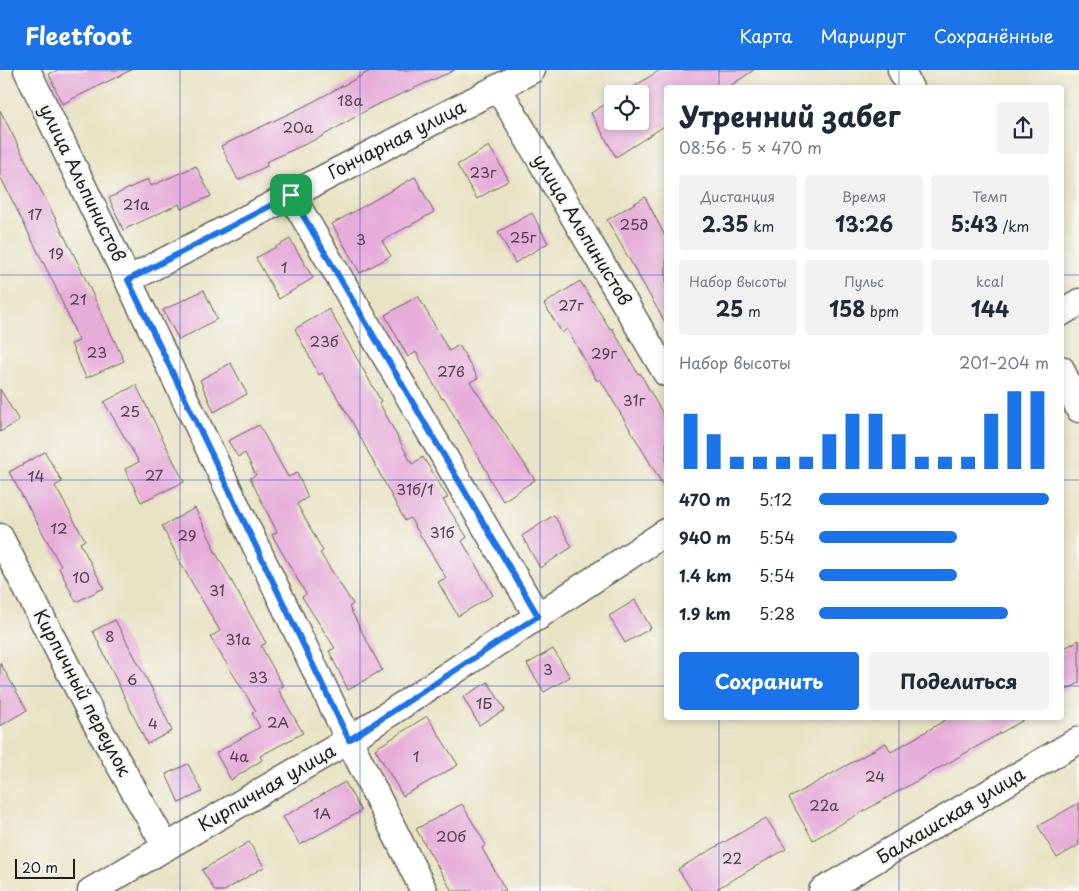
<!DOCTYPE html>
<html lang="ru">
<head>
<meta charset="utf-8">
<style>
  :root { --surface:#fff; --page:#f2f2f3; --text:#1f2937; --muted:#747a83; --accent:#1a73e8 }
  body { margin:0; font-family:"Playpen Sans",sans-serif; background:var(--page); color:var(--text); height:100vh; display:flex; flex-direction:column; font-size:19px; white-space:nowrap }
  * { box-sizing:border-box; margin:0 }
  p { font-size:16px; color:var(--muted) }
  .icon { flex:none; width:28px; height:28px; fill:none; stroke:currentColor; stroke-width:2; stroke-linecap:round; stroke-linejoin:round }
  .map { position:relative; flex:1; overflow:hidden }
  .drawer { position:absolute; left:664px; top:15px; width:400px; height:635px; display:flex; flex-direction:column; background:var(--surface); border-radius:5px; box-shadow:0 2px 8px #0003 }
  .drawer>* { flex:none }
  .fabs { position:absolute; left:604px; top:15px; display:grid; gap:10px }
  .fabs a { display:grid; place-items:center; width:45px; height:45px; border-radius:5px; background:var(--surface); box-shadow:0 2px 8px #0003; font-size:25px }
  .scale { position:absolute; left:15px; bottom:12px; width:60px; box-sizing:border-box; padding-left:5px; border:2px solid #1c1c1c; border-top:0; font-size:14px; line-height:18px; white-space:nowrap; color:#1c1c1c; -webkit-text-stroke:4px #f6f6f2; paint-order:stroke }
  .pin { position:absolute; display:grid; place-items:center; width:42px; height:42px; color:#fff; margin:-21px; border-radius:10px; box-shadow:0 2px 8px #0006 }
  .round { display:grid; place-items:center; flex:none; width:52px; height:52px; border-radius:5px; background:var(--page) }
  .overview { display:flex; align-items:center; justify-content:space-between; height:85px; padding:0 15px }
  h1 { font-size:28px; font-weight:700; line-height:38px }
  .stats { display:grid; grid-template-columns:repeat(3,1fr); gap:8px; height:85px; padding:5px 15px }
  .stats div { display:grid; align-content:center; border-radius:5px; background:var(--page); text-align:center }
  .stats b { font-size:21px; font-weight:700 }
  .stats small { font-size:14px; font-weight:400 }
  .stats p { font-size:14px }
  .chart { height:140px; padding:10px 15px }
  .chart p { display:flex; justify-content:space-between }
  .chart svg { width:100%; height:90px; margin-top:5px; stroke:var(--accent); stroke-width:6 }
  .action { display:flex; gap:10px; margin-top:auto; padding:10px 15px }
  .action a { flex:1; height:58px; border-radius:5px; background:var(--accent); color:#fff; font-size:20px; font-weight:700; line-height:58px; text-align:center }
  .action a+a { background:var(--page); color:var(--text) }
  ul { padding:0 15px; list-style:none; font-size:16px }
  li { display:grid; grid-template-columns:80px 60px 1fr; align-items:center; height:38px }
  li i { height:12px; border-radius:6px; background:var(--accent) }
  header { display:flex; align-items:center; gap:30px; box-sizing:border-box; height:70px; padding:0 25px; background:var(--accent); color:#fff }
  header strong { font-size:24px }
  nav { display:flex; gap:28px; margin-inline-start:auto; font-size:18px }
  .map>svg:first-child { display:block }
</style>
</head>
<body>
<header>
<strong>Fleetfoot</strong>
<nav><a>Карта</a><a>Маршрут</a><a>Сохранённые</a></nav>
</header>
<div class="map">
<svg width="1079" height="821" viewBox="0 0 1079 821">
  <rect width="100%" height="100%" fill="#f6f6f2"/>
  <filter id="ink" filterUnits="userSpaceOnUse"><feTurbulence type="fractalNoise" baseFrequency=".02" numOctaves="2"/><feDisplacementMap in="SourceGraphic" scale="10" xChannelSelector="R" yChannelSelector="G"/><feConvolveMatrix kernelMatrix="1 2 1 2 8 2 1 2 1" color-interpolation-filters="sRGB"/></filter>
  <filter id="wash" filterUnits="userSpaceOnUse"><feTurbulence type="fractalNoise" baseFrequency=".0096" numOctaves="4" result="noise"/><feDisplacementMap in="SourceGraphic" scale="20" xChannelSelector="R" yChannelSelector="G"/><feGaussianBlur stdDeviation="1.12" result="paint"/><feColorMatrix in="noise" values="0 0 0 0 0 0 0 0 0 0 0 0 0 0 0 0 0 1.4 0 .05"/><feComposite in="paint" operator="in"/></filter>
  <g filter="url(#wash)">
    <rect width="100%" height="100%" fill="#e9e3c5"/>
    <g id="blocks">
      <g fill="#e7adda">
        <path d="M58,0H131L62,34L49,4Z"/>
        <path d="M372,0H455L372,37L321,67L266,92L267,96L238,110L221,76L307,35Z"/>
        <path d="M660,0H754L727,18H666V55L616,87L591,43L612,30V51H640V24H622Z"/>
        <path d="M0,40L76,189L124,291L86,308L71,274L79,271L55,216L0,106Z"/>
        <path d="M489,76L509,110L477,129L457,95Z"/>
        <path d="M196,96L211,126L181,139L179,134L123,160L109,128L148,109L151,116Z"/>
        <path d="M415,107L434,142L382,171L391,186L360,203L332,154Z"/>
        <path d="M645,127L666,168V254L607,150Z"/>
        <path d="M532,143L548,173L515,193L498,162Z"/>
        <path d="M290,169L313,208L279,229L256,188Z"/>
        <path d="M580,211L610,259L612,258L638,304L640,303L666,350V420L600,309L597,311L567,259L562,263L544,234Z"/>
        <path d="M204,220L217,249L179,270L163,240Z"/>
        <path d="M418,226L449,281L459,275L478,308L470,312L535,410L503,431L488,406L489,405L444,328L442,329L416,282L408,287L385,245Z"/>
        <path d="M329,239L381,331L379,332L412,394L423,387L448,428L443,430L467,467L462,471L493,525L458,546L438,512L446,508L410,448L405,451L350,348L322,303L319,305L295,259Z"/>
        <path d="M231,293L247,324L214,342L200,310Z"/>
        <path d="M136,315L184,412L141,432L125,399L139,392L104,332Z"/>
        <path d="M0,319L19,351L0,362Z"/>
        <path d="M259,355L288,407L297,403L308,427L297,434L323,481L320,483L353,534L349,537L382,600L348,620L329,581L335,578L302,527L306,524L272,465L277,462L250,408L256,405L245,383L238,387L228,371Z"/>
        <path d="M45,382L62,412L55,416L85,470L80,473L104,518L76,532L59,498L61,496L9,402Z"/>
        <path d="M195,438L213,475L212,476L266,573L261,576L283,616L278,619L303,663L260,686L262,690L231,710L216,683L260,657L252,643L256,641L210,567L220,561L180,492L162,456Z"/>
        <path d="M554,445L572,477L540,498L522,466Z"/>
        <path d="M635,530L651,558L625,573L609,546Z"/>
        <path d="M115,550L160,634L172,661L147,674L93,561Z"/>
        <path d="M1079,570V613L1061,623V580Z"/>
        <path d="M553,579L570,607L544,622L527,594Z"/>
        <path d="M0,593L27,640L0,656Z"/>
        <path d="M488,612L505,640L479,655L463,627Z"/>
        <path d="M427,646L458,695L403,726L375,679Z"/>
        <path d="M949,648H1027L813,770L789,728L886,673L891,682Z"/>
        <path d="M188,694L202,722L179,733L166,704Z"/>
        <path d="M345,712L361,741L300,775L283,747Z"/>
        <path d="M1079,733V775L1057,788L1038,756Z"/>
        <path d="M462,734L486,775L482,778L506,821H452L416,759Z"/>
        <path d="M766,748L786,779L713,821H692L678,799Z"/>
        <path d="M249,772L264,797L224,821H215L202,800Z"/>
      </g>
    </g>
  </g>
  <g filter="url(#ink)">
    <use href="#blocks" fill-opacity="0" stroke="#646257" stroke-width="1"/>
    <g fill="none" stroke-linecap="round" stroke-linejoin="round">
      <g stroke="#646257" stroke-width="29">
        <g id="minor">
          <path d="M27,0L349,670L424,821"/>
          <path d="M901,0L910,18"/>
          <path d="M498,18L666,303"/>
          <path d="M291,125L538,547"/>
          <path d="M128,210L532,0"/>
          <path d="M1061,243L1079,232"/>
          <path d="M1061,299L1079,339"/>
          <path d="M0,467L98,657L166,777"/>
          <path d="M91,821L349,670L666,462"/>
          <path d="M822,821L1079,670"/>
        </g>
      </g>
      <use href="#minor" stroke="#fff" stroke-width="26"/>
    </g>
  </g>
  <g fill="none" stroke-linecap="round" stroke-linejoin="round" filter="url(#ink)">
    <g stroke="#fff" stroke-width="10">
      <path id="route" d="M291,125L538,546L349,670L128,210Z"/>
    </g>
    <use href="#route" stroke="#1a73e8" stroke-width="6"/>
  </g>
  <path fill="none" stroke="#1d4ed8" stroke-width="1" stroke-opacity="0.55" d="M180,0V821M360,0V821M540,0V821M719,0V18M899,0V18M0,205H666M1061,205H1079M0,410H666M1061,410H1079M0,616H666M1061,616H1079M719,648V821M899,648V821"/>
  <g text-anchor="middle" stroke-width="4.5" stroke-linejoin="round" paint-order="stroke">
    <g font-size="15" fill="#4f404c">
      <text x="350" y="36">18а</text>
      <text x="298" y="63">20а</text>
      <text x="483" y="108">23г</text>
      <text x="136" y="140">21а</text>
      <text x="35" y="150">17</text>
      <text x="634" y="160">25д</text>
      <text x="523" y="173">25г</text>
      <text x="361" y="175">3</text>
      <text x="56" y="189">19</text>
      <text x="284" y="203">1</text>
      <text x="78" y="235">21</text>
      <text x="571" y="241">27г</text>
      <text x="324" y="277">23б</text>
      <text x="97" y="288">23</text>
      <text x="604" y="289">29г</text>
      <text x="451" y="307">27в</text>
      <text x="634" y="336">31г</text>
      <text x="130" y="347">25</text>
      <text x="154" y="411">27</text>
      <text x="36" y="412">14</text>
      <text x="415" y="425">31б/1</text>
      <text x="59" y="464">12</text>
      <text x="442" y="468">31б</text>
      <text x="187" y="471">29</text>
      <text x="81" y="513">10</text>
      <text x="217" y="526">31</text>
      <text x="110" y="572">8</text>
      <text x="238" y="575">31а</text>
      <text x="548" y="605">3</text>
      <text x="258" y="613">33</text>
      <text x="132" y="615">6</text>
      <text x="484" y="639">1Б</text>
      <text x="278" y="658">2А</text>
      <text x="153" y="659">4</text>
      <text x="239" y="692">4а</text>
      <text x="416" y="692">1</text>
      <text x="875" y="712">24</text>
      <text x="824" y="741">22а</text>
      <text x="322" y="749">1А</text>
      <text x="451" y="772">20б</text>
      <text x="732" y="794">22</text>
    </g>
    <g font-size="18" fill="#1c1c1c" stroke="#f6f6f2">
      <text transform="translate(397 70) rotate(-27)" y="6">Гончарная улица</text>
      <text transform="translate(82 113) rotate(64)" y="6">улица Альпинистов</text>
      <text transform="translate(582 160) rotate(59)" y="6">улица Альпинистов</text>
      <text transform="translate(82 623) rotate(62)" y="6">Кирпичный переулок</text>
      <text transform="translate(267 718) rotate(-30)" y="6">Кирпичная улица</text>
      <text transform="translate(951 746) rotate(-31)" y="6">Балхашская улица</text>
    </g>
  </g>
</svg>
<div class="fabs">
<a><svg class="icon" aria-label="locate" viewBox="0 0 24 24"><circle cx="12" cy="12" r="6"/><path d="M12 2v4M12 18v4M2 12h4M18 12h4"/></svg></a>
</div>
<div class="scale">20 m</div>
<div class="pin" style="left:291px;top:125px;background:#1e9e55"><svg class="icon" aria-label="arrive" viewBox="0 0 24 24"><path d="M6 21V4h12l-3 4 3 4H6"/></svg></div>
<section class="drawer">
<div class="overview"><div><h1>Утренний забег</h1><p>08:56 · 5 × 470 m</p></div><a class="round"><svg class="icon" aria-label="share" viewBox="0 0 24 24"><path d="M12 15V3M7 8l5-5 5 5M5 13v7h14v-7"/></svg></a></div>
<div class="stats">
<div><p>Дистанция</p><b>2.35<small> km</small></b></div>
<div><p>Время</p><b>13:26</b></div>
<div><p>Темп</p><b>5:43<small> /km</small></b></div>
</div>
<div class="stats">
<div><p>Набор высоты</p><b>25<small> m</small></b></div>
<div><p>Пульс</p><b>158<small> bpm</small></b></div>
<div><p>kcal</p><b>144</b></div>
</div>
<div class="chart"><p><span>Набор высоты</span>201–204 m</p>
<svg viewBox="0 0 160 44" preserveAspectRatio="none"><path d="M5 44V17M15 44V27M25 44V38M35 44V38M45 44V38M55 44V38M65 44V27M75 44V17M85 44V17M95 44V27M105 44V38M115 44V38M125 44V38M135 44V17M145 44V6M155 44V6"/></svg>
</div>
<ul>
<li><b>470 m</b>5:12<i style="width:100%"></i></li>
<li><b>940 m</b>5:54<i style="width:60%"></i></li>
<li><b>1.4 km</b>5:54<i style="width:60%"></i></li>
<li><b>1.9 km</b>5:28<i style="width:82%"></i></li>
</ul>
<div class="action"><a>Сохранить</a><a>Поделиться</a></div>
</section>
</div>
</body>
</html>
